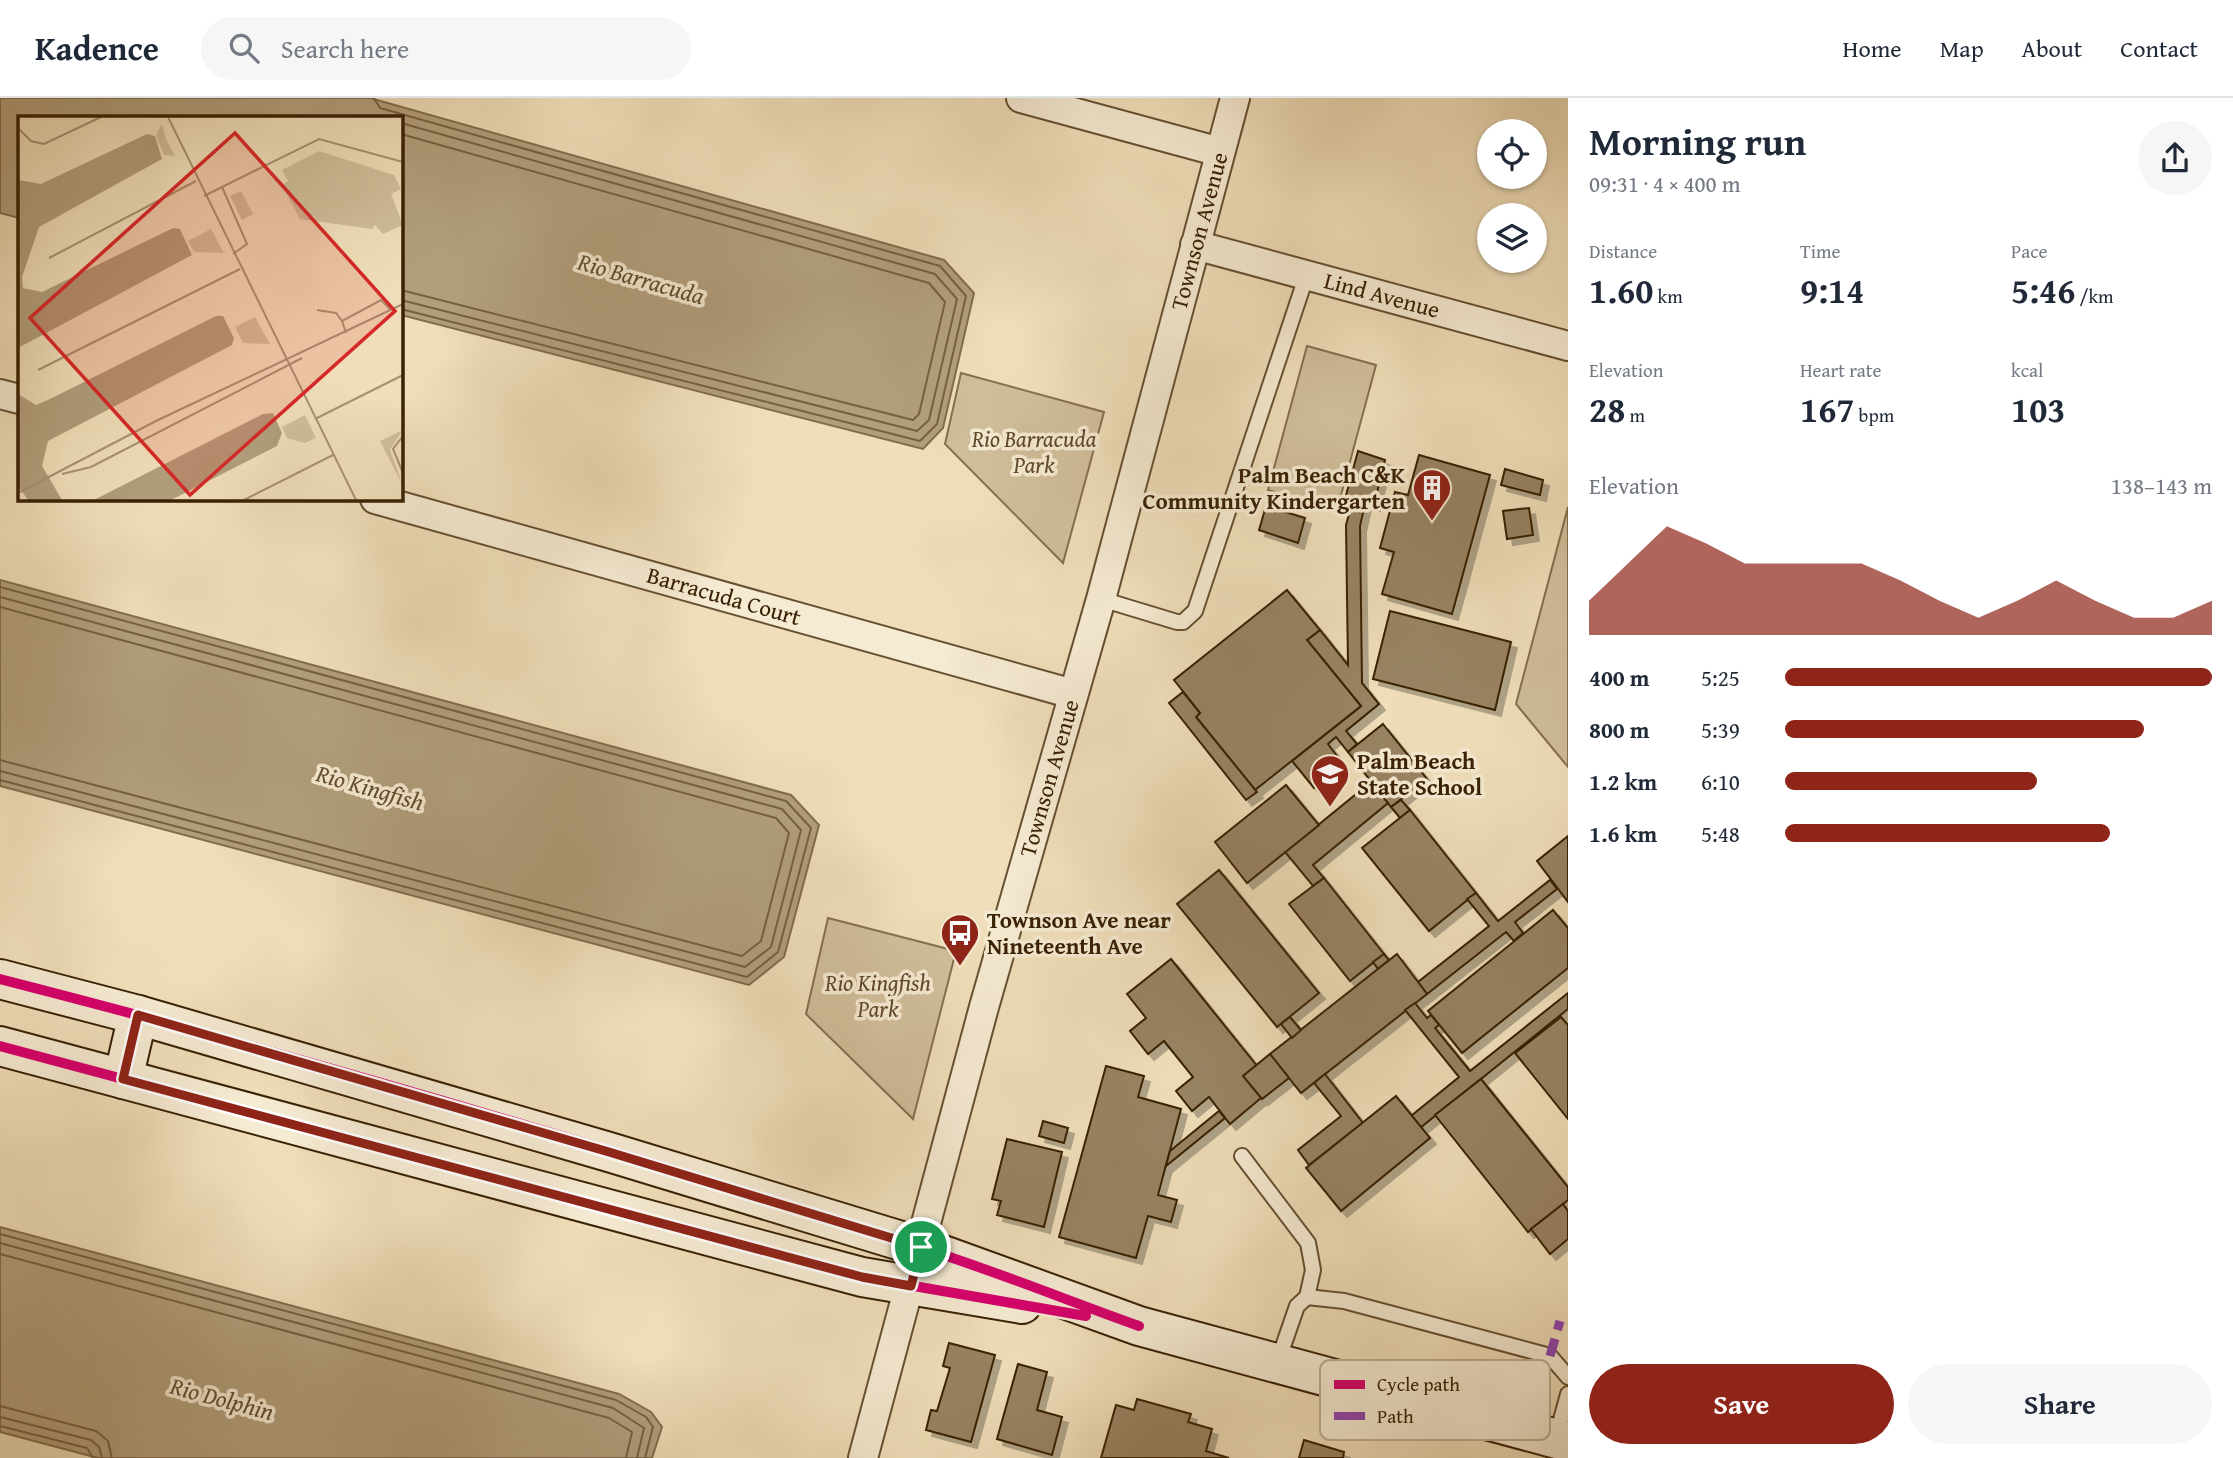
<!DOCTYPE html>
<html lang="en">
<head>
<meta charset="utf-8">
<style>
  :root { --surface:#fff; --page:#f6f6f7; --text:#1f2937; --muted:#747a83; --line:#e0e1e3; --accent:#8f2418 }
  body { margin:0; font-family:"Gentium Book Plus",serif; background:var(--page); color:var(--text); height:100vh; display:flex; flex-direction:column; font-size:26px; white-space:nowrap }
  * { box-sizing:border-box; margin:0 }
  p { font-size:23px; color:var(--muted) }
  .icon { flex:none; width:38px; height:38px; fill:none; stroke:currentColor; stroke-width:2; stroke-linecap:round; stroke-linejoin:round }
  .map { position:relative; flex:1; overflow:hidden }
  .details { display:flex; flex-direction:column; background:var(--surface); width:665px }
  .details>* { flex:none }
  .tools { position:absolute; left:1477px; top:21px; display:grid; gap:14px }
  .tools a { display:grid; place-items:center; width:70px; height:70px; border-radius:50%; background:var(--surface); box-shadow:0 2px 5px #0004; font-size:35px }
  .pin { position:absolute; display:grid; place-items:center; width:60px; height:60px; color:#fff; margin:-30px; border:4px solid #fff; border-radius:50%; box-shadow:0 2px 7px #0007 }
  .round { display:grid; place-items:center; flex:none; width:74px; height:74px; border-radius:37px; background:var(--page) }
  .overview { display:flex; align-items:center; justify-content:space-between; height:119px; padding:0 21px }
  h1 { font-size:38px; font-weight:800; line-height:52px }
  .stats { display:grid; grid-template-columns:repeat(3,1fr); gap:10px; height:119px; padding:7px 21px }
  .stats div { display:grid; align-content:center }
  .stats b { font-size:35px; font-weight:800 }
  .stats small { font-size:19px; font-weight:400 }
  .stats p { font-size:19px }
  .chart { height:196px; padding:14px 21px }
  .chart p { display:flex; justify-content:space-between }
  .chart svg { width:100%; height:126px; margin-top:7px; fill:var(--accent); opacity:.7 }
  .button { display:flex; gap:14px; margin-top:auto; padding:14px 21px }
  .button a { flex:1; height:80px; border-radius:42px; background:var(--accent); color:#fff; font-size:28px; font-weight:800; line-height:80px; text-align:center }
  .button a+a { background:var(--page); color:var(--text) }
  ul { padding:0 21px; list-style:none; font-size:23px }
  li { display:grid; grid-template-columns:112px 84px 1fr; align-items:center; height:52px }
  li i { height:18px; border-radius:9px; background:var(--accent) }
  header { display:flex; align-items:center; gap:42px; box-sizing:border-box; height:98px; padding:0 35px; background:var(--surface); border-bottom:2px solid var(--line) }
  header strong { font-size:33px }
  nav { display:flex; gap:38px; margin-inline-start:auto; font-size:24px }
  .search { width:490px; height:63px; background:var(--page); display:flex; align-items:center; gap:18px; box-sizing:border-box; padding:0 24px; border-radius:38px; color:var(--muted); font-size:26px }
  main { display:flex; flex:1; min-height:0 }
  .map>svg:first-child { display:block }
</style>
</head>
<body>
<header>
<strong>Kadence</strong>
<div class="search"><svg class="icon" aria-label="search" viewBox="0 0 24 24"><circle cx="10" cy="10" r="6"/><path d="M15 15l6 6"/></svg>Search here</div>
<nav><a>Home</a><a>Map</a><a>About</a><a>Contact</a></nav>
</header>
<main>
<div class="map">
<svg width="1568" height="1360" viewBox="0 0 1568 1360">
  <defs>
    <filter id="shadow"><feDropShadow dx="6" dy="6" stdDeviation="0" flood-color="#0004"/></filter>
  </defs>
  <rect width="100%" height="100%" fill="#efdeb9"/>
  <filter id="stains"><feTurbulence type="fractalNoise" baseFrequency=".00286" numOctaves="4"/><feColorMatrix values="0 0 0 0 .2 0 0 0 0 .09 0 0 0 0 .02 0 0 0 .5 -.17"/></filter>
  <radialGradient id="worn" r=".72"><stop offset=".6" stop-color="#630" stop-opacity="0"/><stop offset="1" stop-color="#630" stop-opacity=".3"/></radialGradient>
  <g fill="#d0be9a" stroke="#84704f" stroke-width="2">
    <path d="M1307,248L1376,267L1337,412L1268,392Z"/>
    <path d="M961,275L1104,314L1063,465L945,346Z"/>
    <path d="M1568,409V669L1516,606Z"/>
    <path d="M828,820L956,853L913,1021L806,916Z"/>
  </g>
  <g fill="#b19e7b" stroke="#816c4b" stroke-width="2">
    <path d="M0,0H370L944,162L974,195L943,330L923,351L401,217V19H19V120L0,115Z"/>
    <path d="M0,482L791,697L819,727L784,859L749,887L0,688Z"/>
    <path d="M0,1129L619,1296L651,1314L662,1329L652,1360H98L0,1334Z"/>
  </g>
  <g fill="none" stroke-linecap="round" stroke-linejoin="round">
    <g stroke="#756040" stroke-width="2">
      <path d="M374,0L380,10L940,168L966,198L937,326L920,343L401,211"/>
      <path d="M401,25L935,176L957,201L929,322L917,333L401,202"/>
      <path d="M401,36L929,185L945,204L919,316L913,322L401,192"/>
      <path d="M0,489L786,703L811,730L778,854L747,879L0,682"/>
      <path d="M0,499L782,711L801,732L771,849L745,869L0,673"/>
      <path d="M0,509L776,720L789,735L761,843L742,858L0,662"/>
      <path d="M0,1136L616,1302L646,1319L653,1329L645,1360"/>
      <path d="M0,1145L613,1310L644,1330L637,1360"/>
      <path d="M0,1156L609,1320L632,1334L626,1360"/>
      <path d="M0,1308L96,1333L108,1343L112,1360"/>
      <path d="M0,1319L91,1342L99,1349L102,1360"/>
      <path d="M0,1328L87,1350L93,1360"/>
    </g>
  </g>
  <g fill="#988362" stroke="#392104" stroke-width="2" filter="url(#shadow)">
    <path d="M1358,353L1385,362L1374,407L1345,401Z"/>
    <path d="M1419,357L1490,377L1452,516L1382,496L1394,454L1380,450L1395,394L1408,397Z"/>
    <path d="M1505,371L1543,382L1540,397L1501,387Z"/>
    <path d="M1353,402L1365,406L1360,428L1362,585L1379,606L1346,633L1357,646L1348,654L1336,639L1328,646L1343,666L1314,690L1292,663L1361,608L1307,542L1320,532L1348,567L1346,427Z"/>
    <path d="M1266,408L1305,420L1298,445L1259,432Z"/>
    <path d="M1529,410L1533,437L1507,441L1503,413Z"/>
    <path d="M1287,492L1320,532L1307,542L1361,608L1255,692L1196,619L1200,615L1174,582Z"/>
    <path d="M1390,513L1511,544L1495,612L1373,581Z"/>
    <path d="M1183,594L1200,615L1196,619L1257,694L1246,702L1169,605Z"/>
    <path d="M1383,626L1427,681L1391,709L1348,654Z"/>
    <path d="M1371,684L1388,705L1313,767L1324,780L1313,788L1285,754Z"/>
    <path d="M1286,687L1319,727L1247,785L1215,744Z"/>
    <path d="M1401,702L1410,712L1400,720L1391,709Z"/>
    <path d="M1410,712L1476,795L1429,833L1362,750Z"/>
    <path d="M1568,738V804L1537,763Z"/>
    <path d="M1219,772L1319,895L1277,929L1177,806Z"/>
    <path d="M1324,780L1384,856L1350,883L1289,806Z"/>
    <path d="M1550,782L1557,791L1515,824L1523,835L1514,843L1506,834L1427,896L1418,884L1489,828L1467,801L1476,795L1498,823Z"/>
    <path d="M1553,812L1568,830V870L1462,955L1428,913Z"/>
    <path d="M1384,856L1389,862L1378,871L1373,864Z"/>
    <path d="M1397,856L1427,896L1301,995L1270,956Z"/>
    <path d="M1171,861L1274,989L1230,1026L1209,999L1192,1013L1176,993L1193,979L1164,943L1148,956L1130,933L1146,920L1127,896Z"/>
    <path d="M1568,895V911L1420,1030L1411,1018L1459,979L1405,912L1415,905L1427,920L1431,917L1439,927L1435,930L1470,973Z"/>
    <path d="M1290,919L1301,932L1292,940L1281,926Z"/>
    <path d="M1561,919L1568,927V1021L1515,955Z"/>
    <path d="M1270,956L1289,980L1262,1001L1243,978Z"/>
    <path d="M1106,968L1144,978L1138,999L1181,1011L1158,1097L1177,1102L1171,1124L1148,1118L1136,1160L1059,1139Z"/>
    <path d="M1325,976L1363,1025L1309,1067L1298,1052L1341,1018L1314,985Z"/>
    <path d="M1481,981L1568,1089V1102L1528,1134L1435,1017Z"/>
    <path d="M1396,998L1430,1040L1341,1113L1306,1070Z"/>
    <path d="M1219,1013L1225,1020L1166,1068L1170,1053Z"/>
    <path d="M1043,1023L1068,1030L1064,1045L1039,1038Z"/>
    <path d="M1007,1041L1062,1054L1044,1129L997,1117L1001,1103L992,1101Z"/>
    <path d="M1563,1106L1568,1113V1141L1550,1156L1531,1131Z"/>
    <path d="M949,1245L995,1257L971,1344L926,1332L931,1312L937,1313L950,1270L943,1268Z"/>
    <path d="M1018,1266L1047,1274L1037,1312L1062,1319L1052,1357L997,1341Z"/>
    <path d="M1137,1301L1191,1316L1188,1324L1212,1331L1206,1353L1229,1360H1101L1116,1307L1134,1312Z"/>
    <path d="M1304,1342L1344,1354L1343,1360H1299Z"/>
  </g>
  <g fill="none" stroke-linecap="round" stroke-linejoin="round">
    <g stroke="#665031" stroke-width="18">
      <g id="lane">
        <path d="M1101,501L1177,524H1183L1195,513L1307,176"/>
        <path d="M1242,1058L1308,1145L1313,1172L1307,1199"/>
        <path d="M1277,1266L1297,1208L1307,1199L1344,1203L1550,1258L1568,1279"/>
        <path d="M1556,1340L1568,1296"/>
      </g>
    </g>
    <g stroke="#665031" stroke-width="32">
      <g id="street">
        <path d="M1021,0L1220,54"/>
        <path d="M1195,147L1568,248"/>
        <path d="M0,296L19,301"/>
        <path d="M375,401L1073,596"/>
        <path d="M863,1360L984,909L1101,501L1235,0"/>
      </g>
    </g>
    <g stroke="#392104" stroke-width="42">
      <g id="secondary">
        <path d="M0,881L138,917L609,1054L921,1149L1139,1228L1568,1344"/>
        <path d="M0,948L862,1179L1022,1206"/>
        <path d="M123,981L138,917"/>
      </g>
    </g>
    <use href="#lane" stroke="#f5ead2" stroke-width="14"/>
    <use href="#street" stroke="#f5ead2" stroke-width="28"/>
    <use href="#secondary" stroke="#f5ead2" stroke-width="38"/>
    <path stroke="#8e44ad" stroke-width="9" stroke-dasharray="18 9" stroke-linecap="butt" d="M1550,1258L1560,1223"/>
    <g stroke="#f5ead2" stroke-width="15">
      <g id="cycleway">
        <path d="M0,881C309,960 616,1052 919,1149C993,1172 1066,1202 1139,1228"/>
        <path d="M0,948L862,1179L1086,1218"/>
      </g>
    </g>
    <use href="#cycleway" stroke="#d6006c" stroke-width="10"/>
  </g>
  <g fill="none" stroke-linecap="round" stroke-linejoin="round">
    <g stroke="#fff" stroke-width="14">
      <path id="route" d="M138,917L609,1054L921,1149L911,1188L862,1179L123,981Z"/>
    </g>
    <use href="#route" stroke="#8f2418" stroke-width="9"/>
  </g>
  <defs>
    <g id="building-pin" transform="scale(2.0125)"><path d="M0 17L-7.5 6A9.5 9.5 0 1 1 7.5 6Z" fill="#8f2418" stroke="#f5ead2"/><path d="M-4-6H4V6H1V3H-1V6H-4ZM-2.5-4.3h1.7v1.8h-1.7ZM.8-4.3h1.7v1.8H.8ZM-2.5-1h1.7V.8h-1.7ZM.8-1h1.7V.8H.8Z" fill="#fff"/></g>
    <g id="school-pin" transform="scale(2.0125)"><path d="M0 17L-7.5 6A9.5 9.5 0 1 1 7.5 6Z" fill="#8f2418" stroke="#f5ead2"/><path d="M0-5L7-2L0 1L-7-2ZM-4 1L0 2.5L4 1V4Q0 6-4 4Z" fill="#fff"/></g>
    <g id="bus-pin" transform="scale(2.0125)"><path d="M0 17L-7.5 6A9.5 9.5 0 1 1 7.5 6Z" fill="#8f2418" stroke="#f5ead2"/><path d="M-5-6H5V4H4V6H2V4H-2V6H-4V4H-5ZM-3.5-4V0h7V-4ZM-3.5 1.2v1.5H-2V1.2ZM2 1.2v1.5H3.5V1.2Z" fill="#fff"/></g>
  </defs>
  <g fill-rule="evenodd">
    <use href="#building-pin" x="1432" y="390"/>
    <use href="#school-pin" x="1330" y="676"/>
    <use href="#bus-pin" x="960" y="835"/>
  </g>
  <g text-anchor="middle" stroke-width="7" stroke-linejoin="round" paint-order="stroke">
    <g font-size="23" fill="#392104" stroke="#f5ead2">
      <text transform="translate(1199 133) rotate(-75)" y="8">Townson Avenue</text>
      <text transform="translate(1382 197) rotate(15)" y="8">Lind Avenue</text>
      <text transform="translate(724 498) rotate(16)" y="8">Barracuda Court</text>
      <text transform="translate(1049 680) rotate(-74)" y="8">Townson Avenue</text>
    </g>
    <g font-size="23" font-style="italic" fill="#5f482a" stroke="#f5ead2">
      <text x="1034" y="349">Rio Barracuda<tspan x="1034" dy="26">Park</tspan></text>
      <text x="878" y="893">Rio Kingfish<tspan x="878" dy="26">Park</tspan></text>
    </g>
    <g font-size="23" font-weight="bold" fill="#392104" stroke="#f5ead2" text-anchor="start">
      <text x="1405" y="385" text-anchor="end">Palm Beach C&amp;K<tspan x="1405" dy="26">Community Kindergarten</tspan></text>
      <text x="1357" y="671">Palm Beach<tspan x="1357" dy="26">State School</tspan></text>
      <text x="987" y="830">Townson Ave near<tspan x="987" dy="26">Nineteenth Ave</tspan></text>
    </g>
    <g font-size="24" font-style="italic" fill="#634d2e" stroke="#f5ead2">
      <text transform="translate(641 181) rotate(16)" y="8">Rio Barracuda</text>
      <text transform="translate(370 690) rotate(16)" y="8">Rio Kingfish</text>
      <text transform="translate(222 1301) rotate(15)" y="8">Rio Dolphin</text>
    </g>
  </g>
  <g transform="translate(18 18)">
    <rect width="385" height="385" fill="#efdeb9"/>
    <path d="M144,8L148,23L157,40L146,39L138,19ZM301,35L376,59L383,73L373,78L385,109L365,118L357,109L354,113L282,103L264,69L270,65L264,54ZM223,75L235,98L224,104L212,80ZM193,113L206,137L176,136L170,125ZM237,201L252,228L225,227L217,211ZM287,299L298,322L287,327L269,322L264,311ZM385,314L372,334L385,370L362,325Z" fill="#d0be9a"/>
    <path d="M129,18L137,20L144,43L21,111L4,161L5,172L24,176L155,112L162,113L174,139L0,232V64L23,68ZM198,200H205L216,222L214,229L30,325L24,350L44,384H10L0,370V278L18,289L30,284ZM255,297L264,317L259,330L153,384H76L245,298Z" fill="#b19e7b"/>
    <path fill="none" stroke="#a69271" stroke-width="2" d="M150,1L338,384M0,12L13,25L26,28L83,1M204,71L229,128L215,138M186,80L301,23L385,46M31,142L178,65M299,194L318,197L324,205M328,217L324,205L363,184L373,194M20,254L222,153M297,303L385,259M385,320L375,333L385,357M44,358L73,351L284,242M0,377L138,305L385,188M226,384L315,339"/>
    <path fill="#d62828" fill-opacity="0.15" stroke="#d62828" stroke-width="3.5" d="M217,17L377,195L172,379L12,202Z"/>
    <rect width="385" height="385" fill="none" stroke="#392104" stroke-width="3.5"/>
  </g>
  <rect x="1320" y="1262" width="230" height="80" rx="10" fill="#f5ead2" stroke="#bdae94" stroke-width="2"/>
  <rect x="1334" y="1282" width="31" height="9" fill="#d6006c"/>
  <rect x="1334" y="1314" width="31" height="8" fill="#8e44ad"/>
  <g font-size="19" fill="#392104">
    <text x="1377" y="1293">Cycle path</text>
    <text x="1377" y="1325">Path</text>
  </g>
  <rect width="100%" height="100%" filter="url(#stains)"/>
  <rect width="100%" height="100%" fill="url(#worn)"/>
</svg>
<div class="tools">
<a><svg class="icon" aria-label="locate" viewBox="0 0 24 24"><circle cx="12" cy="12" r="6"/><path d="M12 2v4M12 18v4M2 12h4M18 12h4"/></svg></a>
<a><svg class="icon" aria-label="layers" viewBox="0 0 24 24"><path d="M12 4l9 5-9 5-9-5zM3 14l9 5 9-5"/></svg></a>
</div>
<div class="pin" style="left:921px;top:1149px;background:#1e9e55"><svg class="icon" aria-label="arrive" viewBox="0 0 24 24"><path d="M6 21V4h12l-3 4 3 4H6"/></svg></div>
</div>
<section class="details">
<div class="overview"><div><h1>Morning run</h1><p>09:31 · 4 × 400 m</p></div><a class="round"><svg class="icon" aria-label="share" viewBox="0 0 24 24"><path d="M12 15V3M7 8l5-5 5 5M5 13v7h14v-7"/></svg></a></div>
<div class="stats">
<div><p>Distance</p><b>1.60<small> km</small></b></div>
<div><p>Time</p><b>9:14</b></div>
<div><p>Pace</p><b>5:46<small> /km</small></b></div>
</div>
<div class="stats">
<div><p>Elevation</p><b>28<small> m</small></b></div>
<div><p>Heart rate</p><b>167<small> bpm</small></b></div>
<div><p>kcal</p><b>103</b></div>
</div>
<div class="chart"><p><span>Elevation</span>138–143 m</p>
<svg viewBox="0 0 160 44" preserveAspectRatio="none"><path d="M0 44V32L10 19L20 6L30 12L40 19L50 19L60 19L70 19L80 25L90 32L100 38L110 32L120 25L130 32L140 38L150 38L160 32V44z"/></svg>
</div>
<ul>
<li><b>400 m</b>5:25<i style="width:100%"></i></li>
<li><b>800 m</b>5:39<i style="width:84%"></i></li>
<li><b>1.2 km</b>6:10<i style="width:59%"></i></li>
<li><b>1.6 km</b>5:48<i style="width:76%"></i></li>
</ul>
<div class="button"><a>Save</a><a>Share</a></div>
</section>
</main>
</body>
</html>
